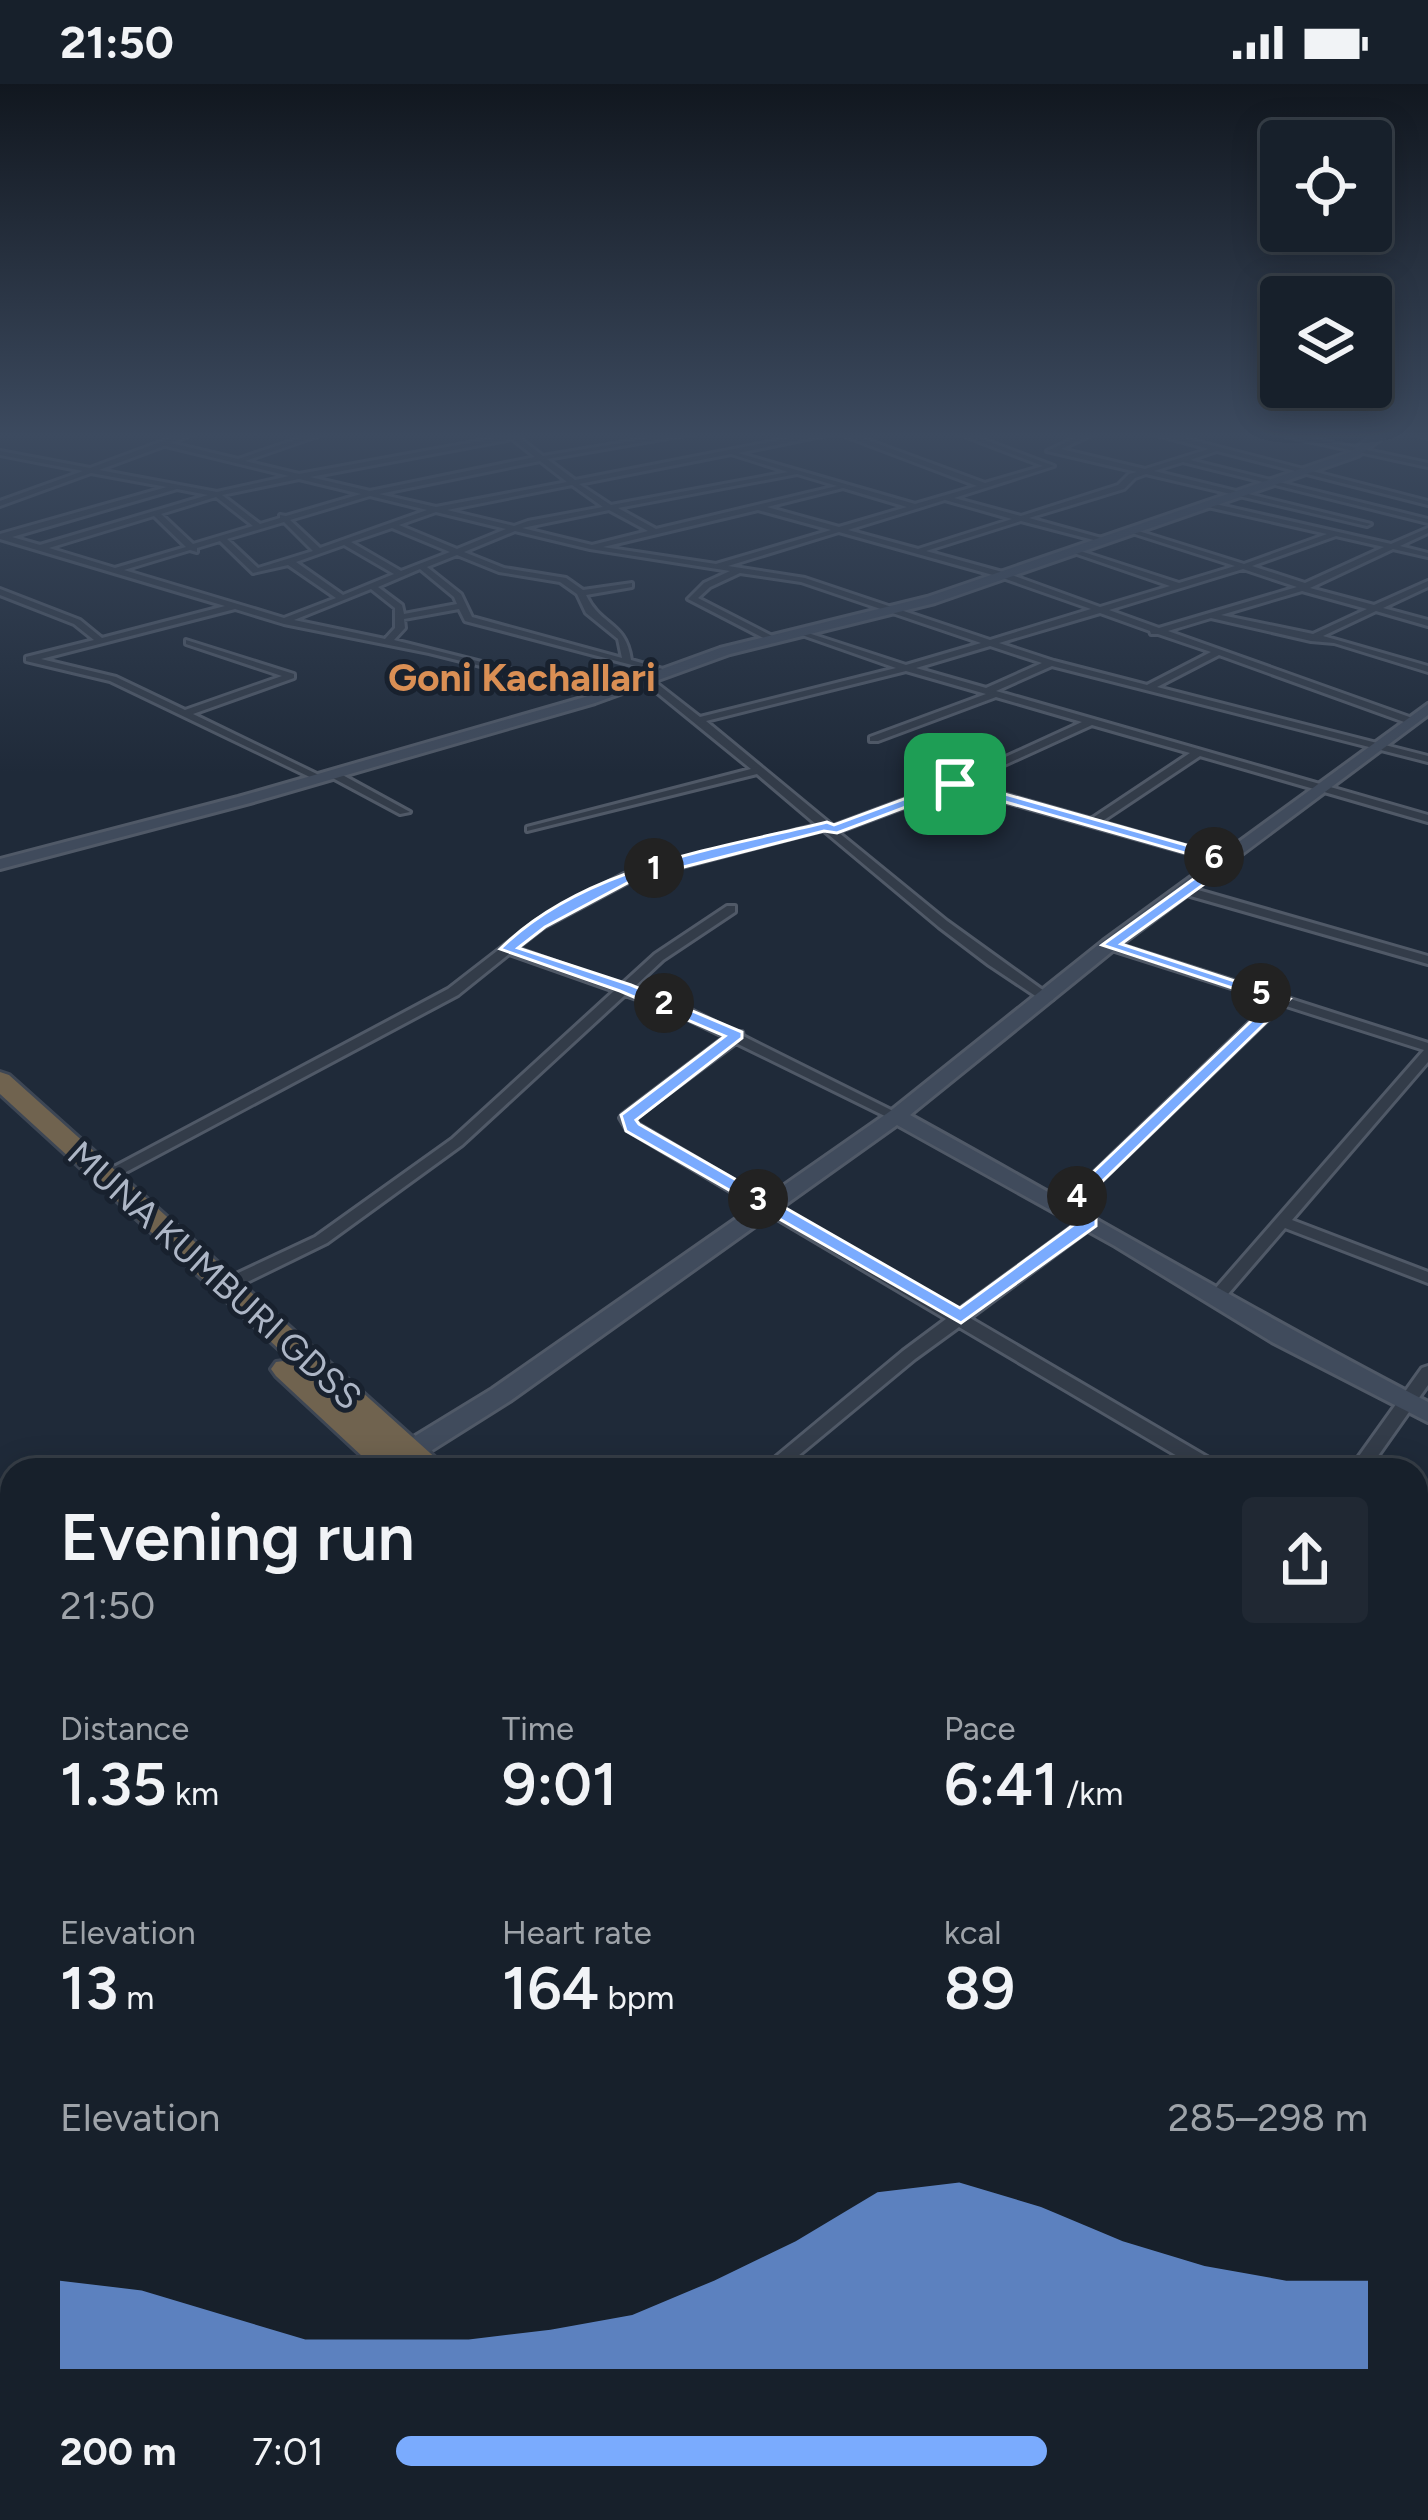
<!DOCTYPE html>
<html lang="en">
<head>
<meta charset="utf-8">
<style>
  :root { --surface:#17202b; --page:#202833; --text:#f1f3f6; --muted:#9ea3a9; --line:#363e47; --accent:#7aabfe }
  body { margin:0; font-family:Figtree,sans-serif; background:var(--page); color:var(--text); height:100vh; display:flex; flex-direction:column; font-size:45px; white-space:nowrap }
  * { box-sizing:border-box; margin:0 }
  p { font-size:39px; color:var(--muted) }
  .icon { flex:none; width:66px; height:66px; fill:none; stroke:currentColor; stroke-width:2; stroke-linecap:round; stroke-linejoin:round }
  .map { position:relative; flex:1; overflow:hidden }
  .sheet { position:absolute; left:0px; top:1374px; width:1428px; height:1062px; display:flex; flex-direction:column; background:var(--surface); border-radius:36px 36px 0 0; box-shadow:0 6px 30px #0003,0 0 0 3px var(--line) }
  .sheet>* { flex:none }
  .controls { position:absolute; left:1260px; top:36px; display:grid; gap:24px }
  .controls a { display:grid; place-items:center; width:132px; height:132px; border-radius:12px; background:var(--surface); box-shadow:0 6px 30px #0003,0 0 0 3px var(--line); font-size:60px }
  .pin { position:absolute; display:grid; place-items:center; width:102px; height:102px; color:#fff; margin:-51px; border-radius:24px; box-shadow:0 6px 18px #0006 }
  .km { position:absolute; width:60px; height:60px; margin:-30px; border-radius:50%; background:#222; color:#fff; font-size:33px; line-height:60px; text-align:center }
  .round { display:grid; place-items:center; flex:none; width:126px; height:126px; border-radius:12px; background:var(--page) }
  .head { display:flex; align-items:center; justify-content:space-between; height:204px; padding:0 60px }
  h1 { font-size:66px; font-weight:600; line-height:90px }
  .metrics { display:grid; grid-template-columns:repeat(3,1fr); gap:18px; height:204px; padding:12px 60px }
  .metrics div { display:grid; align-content:center }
  .metrics b { font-size:60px; font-weight:600 }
  .metrics small { font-size:33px; font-weight:400 }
  .metrics p { font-size:33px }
  .chart { height:336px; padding:24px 60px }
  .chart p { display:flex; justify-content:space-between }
  .chart svg { width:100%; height:216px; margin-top:12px; fill:var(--accent); opacity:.7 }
  ul { padding:0 60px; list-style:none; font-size:39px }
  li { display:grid; grid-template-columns:192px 144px 1fr; align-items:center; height:90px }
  li i { height:30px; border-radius:15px; background:var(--accent) }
  .status { display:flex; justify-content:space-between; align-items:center; height:84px; padding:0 60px; background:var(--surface); direction:ltr }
  .status svg { height:33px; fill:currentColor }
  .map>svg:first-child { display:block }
</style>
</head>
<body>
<div class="status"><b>21:50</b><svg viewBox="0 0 49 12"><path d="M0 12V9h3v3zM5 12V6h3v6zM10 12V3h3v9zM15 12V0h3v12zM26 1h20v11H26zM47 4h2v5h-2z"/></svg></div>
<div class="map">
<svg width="1428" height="2436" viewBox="0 0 1428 2436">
  <rect width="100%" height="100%" fill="#1f2a39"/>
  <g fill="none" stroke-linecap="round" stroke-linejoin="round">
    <g stroke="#505967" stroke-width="6">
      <g id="street">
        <path d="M187,348H197L171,359L238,375L318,348H329L245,377L299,390L507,352L504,348H512L543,372L685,348H702L547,375L575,396L821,348H846L985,399L1043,382L954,348H964L1054,382L954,414L1021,432L1118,401L1129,390L1137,388L1047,367L1088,348H1098L1061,365L1145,385L1209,365L1147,348H1160L1428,417V421L1217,367L1190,376L1428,435V439L1183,378L1154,387L1371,440L1367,442L1146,390L1135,394L1124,405L1029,434L1105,455V459L1021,437L926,467L1006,489L1100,523L1170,502L1071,468V464L1179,499L1235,482L1132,449V445L1244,480L1327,450L1208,423L1211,419L1391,460L1428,444V449L1400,462L1428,469V473L1393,465L1310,504L1374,521L1428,497V503L1383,524L1428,536V542L1376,527L1323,552L1428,582V588L1334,559L1311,557L1211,534L1168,547L1415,635V639H1407L1219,571L1157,603L1428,672V678L1052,582L996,607L1428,731V738L1200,672L1101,738L1231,775V779H1223L956,704L838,748L947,837L1051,912L1053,915L1046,919L989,881L939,843L823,746L632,796L544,843L517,864L621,901L655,870L727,822H735V828L663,876L632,905L685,923L735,948H742L743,952L903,1032L896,1036L891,1035L736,959L639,1031L635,1035L638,1040L957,1227L1083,1135H1095L1097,1138L1095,1141L970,1234L1221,1381L1224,1386H1201L959,1243L915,1275L781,1386H760L903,1267L946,1235L627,1046L620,1034L622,1031L725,953L675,929L625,911L462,1061L327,1159L231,1206H219L217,1202L219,1198L315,1153L452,1055L614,907L509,870L458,911L111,1096H101L98,1093L101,1090L448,905L536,837L624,790L817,741L757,690L527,747V743L751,685L644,598V594H650L700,633L896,584L802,551V547L906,581L981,559L801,498L740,489L710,503L698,514L776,554L778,556L773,559L688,515L704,499L730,487L590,465L515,447L464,468L504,484L566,494L583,506L632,499V503L586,511C601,543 626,537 631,576L666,586V590L465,537L459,525L404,535L405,544L394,556L613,611L608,614L429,569L284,540L235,525L41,575L116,593L185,626L282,592L186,560V556L294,590V594L193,630L325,694L316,696L110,597L26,577V573L94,556L74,540L0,511V505L80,536L102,554L225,522L0,455V450L167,403L91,389L0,422V417L83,387L0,371V367L90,384ZM836,349H837L977,402L915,420L738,369ZM512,355L535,373L370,407L310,393ZM164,362H166L289,392L217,408L99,386ZM731,370L788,388L611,421L579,400ZM540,377L567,398L436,423L379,410ZM797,390L837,402L656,445L618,424ZM299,395L361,410L286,432L280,431V434L260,440L222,411ZM572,401L603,423L528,437L514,442L447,426ZM843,404L907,423L839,443L767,423ZM177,405L208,411L40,461L12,453ZM370,412L427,426L320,464L290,436ZM216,413L253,442L193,460L161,430ZM945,416L1012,435L918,465L848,446ZM609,426L648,447L592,461L522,444ZM758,426L831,446L716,480L603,463ZM436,428L506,445L457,465L399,441ZM154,432L186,463L115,484L49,464ZM284,438L313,467L258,484L227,455ZM392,444L450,468L401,487L351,458ZM839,448L1000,493L1091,525L990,556L805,494L728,482ZM1336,452L1384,463L1305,499L1252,482ZM220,457L253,489L288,481L336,514L284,534L124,486L190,466L197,468V464ZM344,461L394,490L343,511L296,478ZM457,471L499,488L560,498L577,510L586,529L618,555L622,574L472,533L461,510L427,483ZM420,485L454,513L457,520L404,530L402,521L378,503ZM1243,485L1297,503L1159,544L1109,526ZM371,505L395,524V544L385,555L294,536ZM1302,507L1367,525L1313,550L1221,531ZM1100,529L1150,547L1151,550H1158L1211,568L1147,601L1054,577L999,559ZM990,562L1042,579L986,604L916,584ZM906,587L986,610L870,653V657H878L996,613L1082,638L951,698L833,742L706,637ZM1092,641L1190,669L1091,735L965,699Z"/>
        <path d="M1267,348H1282L1428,379V383Z"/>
        <path d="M1409,348L1428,350V354L1410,349Z"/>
        <path d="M329,688H337L410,728L400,730L329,692Z"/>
        <path d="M1184,802L1428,872V880L1180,809V803Z"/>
        <path d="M1109,857L1428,959V978L1292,1136L1428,1188V1199L1285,1144L1222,1217L1216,1218L1208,1213L1424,966L1283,921L1070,1127H1060L1057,1124L1060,1121L1272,917L1105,864L1103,861Z"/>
        <path d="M1428,1282V1301L1368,1386H1349L1422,1284Z"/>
        <path d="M1416,1487L1428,1491V1506L1424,1505L1428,1512V1541L1421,1538L1416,1529Z"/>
        <path d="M5,1616L12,1618V1641L0,1636V1617Z"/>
        <path d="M12,2039V2070L0,2077V2046Z"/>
        <path d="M0,2311L12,2316V2350L0,2345Z"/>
        <path d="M91,2424H128L134,2436H97Z"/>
      </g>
    </g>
    <g stroke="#505967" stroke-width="6">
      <g id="secondary">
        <path d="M1378,348H1390L1358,372L935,519L730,570L595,619L250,719L0,785V775L238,713L585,613L720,564L927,513L1350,368Z"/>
        <path d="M1428,620V631L1115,865L910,1031C1083,1126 1253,1227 1428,1318V1338L1272,1258L1115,1162L897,1041L510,1317L402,1385H384L380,1378L384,1371L492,1305L889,1028L1103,857Z"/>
      </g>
    </g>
    <g stroke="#3d4654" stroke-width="6">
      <g id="highway">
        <path d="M0,988L9,991L449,1386H377L276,1292L271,1285L276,1278L291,1276L0,1010Z"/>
        <path d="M1416,2247L1428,2252V2362L1416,2357Z"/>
      </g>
    </g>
    <use href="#street" fill="#333c49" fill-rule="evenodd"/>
    <use href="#secondary" fill="#404b5c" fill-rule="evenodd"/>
    <use href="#highway" fill="#70634f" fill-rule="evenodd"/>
  </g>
  <linearGradient id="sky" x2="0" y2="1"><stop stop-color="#11171f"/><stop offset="0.51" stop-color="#3c4a5f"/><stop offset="1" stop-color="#3c4a5f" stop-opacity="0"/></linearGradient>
  <rect width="1428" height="689" fill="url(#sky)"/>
  <path fill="#7aabfe" stroke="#fff" stroke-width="3" fill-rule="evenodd" d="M955,696L1232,774V780L1121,860L1290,915L1076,1123L1096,1134V1142L961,1239L626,1047L621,1031L725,952L620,907L500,865C584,782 717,765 827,738L834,741ZM956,704L1217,778L1102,861L1272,917L1059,1121V1128L1076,1139L960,1224L639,1040L636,1036L742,954V948L631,901L518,864L545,843L633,796L824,747L837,749Z"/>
  <g text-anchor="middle" stroke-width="10" stroke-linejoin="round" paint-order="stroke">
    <g font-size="36" fill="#adb6c6" stroke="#18212e">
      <text transform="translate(215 1191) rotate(42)" y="13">MUNA KUMBURI GDSS</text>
    </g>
    <g font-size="39" font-weight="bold" fill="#da8f54" stroke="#18212e">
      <text x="522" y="607">Goni Kachallari</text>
    </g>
  </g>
</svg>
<div class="controls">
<a><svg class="icon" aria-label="locate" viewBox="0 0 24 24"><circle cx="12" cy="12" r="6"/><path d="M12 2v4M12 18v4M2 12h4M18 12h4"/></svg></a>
<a><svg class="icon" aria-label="layers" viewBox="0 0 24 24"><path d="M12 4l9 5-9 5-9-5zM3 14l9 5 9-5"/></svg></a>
</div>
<div class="pin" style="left:955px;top:700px;background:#1e9e55"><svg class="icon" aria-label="arrive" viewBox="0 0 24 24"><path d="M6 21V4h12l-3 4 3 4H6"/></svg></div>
<b class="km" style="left:654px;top:784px">1</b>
<b class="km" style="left:664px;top:919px">2</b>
<b class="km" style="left:758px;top:1115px">3</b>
<b class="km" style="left:1077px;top:1112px">4</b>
<b class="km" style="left:1261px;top:909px">5</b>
<b class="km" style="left:1214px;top:773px">6</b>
<section class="sheet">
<div class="head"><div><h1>Evening run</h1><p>21:50</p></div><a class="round"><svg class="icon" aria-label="share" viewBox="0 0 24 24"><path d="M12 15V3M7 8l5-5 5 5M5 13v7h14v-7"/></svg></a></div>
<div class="metrics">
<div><p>Distance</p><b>1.35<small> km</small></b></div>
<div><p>Time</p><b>9:01</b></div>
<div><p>Pace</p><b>6:41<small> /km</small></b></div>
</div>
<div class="metrics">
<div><p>Elevation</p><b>13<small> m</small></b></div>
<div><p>Heart rate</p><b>164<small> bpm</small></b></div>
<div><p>kcal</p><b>89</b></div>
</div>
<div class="chart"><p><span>Elevation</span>285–298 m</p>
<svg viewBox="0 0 160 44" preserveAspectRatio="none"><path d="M0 44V26L10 28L20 33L30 38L40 38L50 38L60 36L70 33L80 26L90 18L100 8L110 6L120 11L130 18L140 23L150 26L160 26V44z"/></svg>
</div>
<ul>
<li><b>200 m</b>7:01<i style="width:67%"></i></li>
</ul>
</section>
</div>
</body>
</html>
